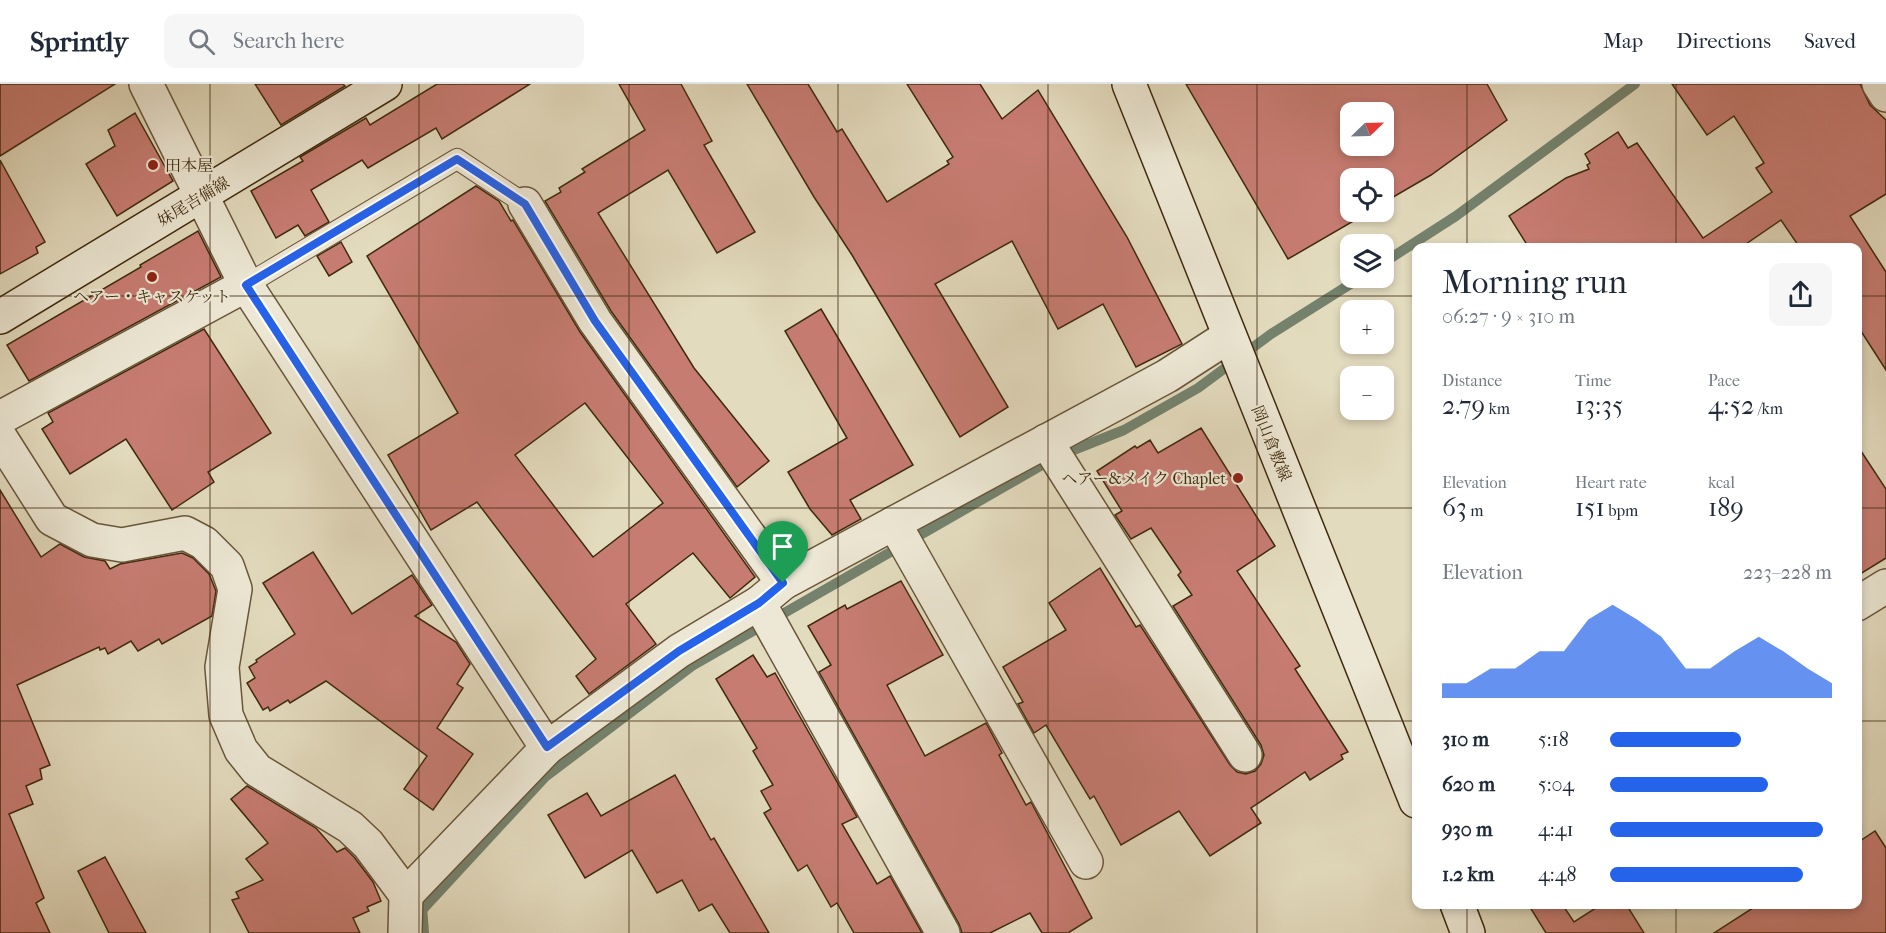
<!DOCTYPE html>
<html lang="en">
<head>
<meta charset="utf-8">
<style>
  :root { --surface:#fff; --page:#f6f6f7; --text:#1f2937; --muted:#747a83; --line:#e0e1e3; --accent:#2563eb }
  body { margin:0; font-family:"IM FELL French Canon","Noto Serif JP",serif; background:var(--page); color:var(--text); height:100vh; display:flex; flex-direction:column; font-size:22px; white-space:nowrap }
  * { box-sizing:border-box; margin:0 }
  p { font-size:20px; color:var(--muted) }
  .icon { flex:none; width:33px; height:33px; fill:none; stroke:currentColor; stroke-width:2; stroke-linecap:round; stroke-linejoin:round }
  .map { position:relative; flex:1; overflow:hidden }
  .side { position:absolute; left:1412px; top:159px; width:450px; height:666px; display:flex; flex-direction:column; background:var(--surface); border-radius:12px; box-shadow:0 3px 9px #0003 }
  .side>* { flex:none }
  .needle { width:39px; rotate:67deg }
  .controls { position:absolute; left:1340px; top:18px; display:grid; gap:12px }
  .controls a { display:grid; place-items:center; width:54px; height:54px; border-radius:12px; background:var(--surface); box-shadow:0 3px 9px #0003; font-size:30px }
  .pin { position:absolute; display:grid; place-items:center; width:51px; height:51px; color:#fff; margin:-62px -26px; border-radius:50% 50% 50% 0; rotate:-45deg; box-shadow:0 0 6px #0007 }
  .pin .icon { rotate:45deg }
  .round { display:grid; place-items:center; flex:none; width:63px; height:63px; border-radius:12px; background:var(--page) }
  .head { display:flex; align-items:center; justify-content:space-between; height:102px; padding:0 30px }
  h1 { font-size:33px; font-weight:600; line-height:45px }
  .metrics { display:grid; grid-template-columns:repeat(3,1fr); gap:9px; height:102px; padding:6px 30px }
  .metrics div { display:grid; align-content:center }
  .metrics b { font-size:26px; font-weight:600 }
  .metrics small { font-size:16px; font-weight:400 }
  .metrics p { font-size:16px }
  .chart { height:168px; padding:12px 30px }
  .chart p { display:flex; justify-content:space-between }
  .chart svg { width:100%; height:108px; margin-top:6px; fill:var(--accent); opacity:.7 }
  ul { padding:0 30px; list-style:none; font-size:20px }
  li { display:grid; grid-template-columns:96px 72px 1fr; align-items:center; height:45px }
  li i { height:15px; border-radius:8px; background:var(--accent) }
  header { display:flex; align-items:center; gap:36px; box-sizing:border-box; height:84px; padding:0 30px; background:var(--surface); border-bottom:2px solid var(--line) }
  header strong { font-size:28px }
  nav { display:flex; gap:33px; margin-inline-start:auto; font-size:21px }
  .search { width:420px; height:54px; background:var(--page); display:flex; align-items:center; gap:15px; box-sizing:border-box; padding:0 21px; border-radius:12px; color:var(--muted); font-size:22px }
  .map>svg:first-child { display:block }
</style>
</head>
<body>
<header>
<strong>Sprintly</strong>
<div class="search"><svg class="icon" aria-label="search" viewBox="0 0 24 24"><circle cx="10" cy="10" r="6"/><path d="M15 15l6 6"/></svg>Search here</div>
<nav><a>Map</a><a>Directions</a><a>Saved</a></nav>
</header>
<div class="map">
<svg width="1886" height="849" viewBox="0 0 1886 849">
  <rect width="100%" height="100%" fill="#e3dbbe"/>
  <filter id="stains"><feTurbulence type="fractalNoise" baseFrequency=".00333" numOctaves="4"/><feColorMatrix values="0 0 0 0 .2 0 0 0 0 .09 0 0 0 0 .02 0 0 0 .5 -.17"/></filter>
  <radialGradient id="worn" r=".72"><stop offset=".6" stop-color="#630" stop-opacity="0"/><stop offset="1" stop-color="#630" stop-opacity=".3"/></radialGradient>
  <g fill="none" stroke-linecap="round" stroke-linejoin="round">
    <g stroke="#74826d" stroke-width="10">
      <path d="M1383,179L1456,132L1635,0"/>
      <path d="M422,823L424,849"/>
      <path d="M423,825L545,693L692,582L1056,373L1124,346L1198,304L1271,250L1360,194"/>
    </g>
  </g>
  <g fill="#c77c72" stroke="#402a0e" stroke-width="1.5" fill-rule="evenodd">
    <path d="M0,0H115L0,72Z"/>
    <path d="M255,0H343L345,2L281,41Z"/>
    <path d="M437,0H530L442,55L436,44L368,84L362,76L311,106L329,138L305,152L298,141L276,154L251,107L303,77L300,73L366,34L370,41Z"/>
    <path d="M619,0H681L712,57L704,61L755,148L717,169L668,86L598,129L694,284L769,377L737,403L611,227L545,117L561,108L559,104L585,88L582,85L645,46Z"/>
    <path d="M747,0H808L837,48L842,45L887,118L949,80L947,77L953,73L907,0H980L1002,35L1038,6L1127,153L1182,260L1136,283L1103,220L1058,245L1012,157L935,200L1008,323L960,353L852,171L814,113Z"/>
    <path d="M1186,0H1487L1507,36L1431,91L1383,119V94H1350V128H1369L1288,175ZM1350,28H1383V62H1350Z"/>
    <path d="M1672,0H1860L1870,21L1886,36V110L1850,132L1886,188V286L1857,241V164H1800L1781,136L1740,164H1529L1509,132L1566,94L1589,85L1587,81L1590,79L1585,70L1618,48L1628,64L1637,59L1703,154L1772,108L1756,84L1764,79L1734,32L1707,51Z"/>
    <path d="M135,29L173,97L117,132L86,80L115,62L108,46Z"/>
    <path d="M0,76L45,158L36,163L38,169L0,190Z"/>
    <path d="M476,102L499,117L511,137L513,136L580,248L755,493L730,514L693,469L626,520L656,560L589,610L576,592L596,575L477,418L431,446L388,371L458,329L367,172ZM585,319L663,419L593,473L515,371Z"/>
    <path d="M198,147L221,193L29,297L7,261L141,183L140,181Z"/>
    <path d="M341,158L352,178L329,192L317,172Z"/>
    <path d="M821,225L913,381L850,416L861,435L832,451L810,425L788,388L847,354L785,247Z"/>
    <path d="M204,245L271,349L208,388L214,398L172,426L126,355L70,390L42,345L53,338L48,329Z"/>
    <path d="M1201,344L1275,462L1237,487L1300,582L1295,585L1348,668L1341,671L1343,675L1310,696L1305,688L1251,724L1261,739L1210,772L1179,727L1121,761L1094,712L1090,715L1046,641L1034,649L1018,620L1023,618L1003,583L1066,546L1049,519L1100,484L1136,543L1140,541L1230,681L1237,688L1246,690L1255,687L1261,680L1264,671L1261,661L1173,522L1192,511L1178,491L1181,488L1151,444L1131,455L1115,431L1122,427L1097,387L1135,362L1137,364L1150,356L1158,369Z"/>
    <path d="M1857,361L1886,405V474L1857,492Z"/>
    <path d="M0,406L41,473L60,460L84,473L105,477L110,485L120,480L182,469L193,474L209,490L216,507L212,532L162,560L159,555L138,567L131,557L108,570L105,564L100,566L99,563L17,601L50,681L40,685L42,695L26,702L33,720L9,730L44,814L36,819L50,849H0Z"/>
    <path d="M313,468L352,530L412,491L432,521L415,532L456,558L470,580L457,600L463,604L437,644L473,670L433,726L404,705L427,672L326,597L290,619L288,616L270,627L268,623L263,626L247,599L255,594L249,583L257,578L256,576L295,550L263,499Z"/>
    <path d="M901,497L943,571L887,601L925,672L986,639L1002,669L999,671L1026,721L1031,718L1092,834L1068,849H1042L1030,829L990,849H962L959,840L819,588L831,581L808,542L845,521L847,525Z"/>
    <path d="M753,571L767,593L775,589L857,733L842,740L877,800L890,792L922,849H854L837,819L831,823L807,781L798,787L764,729L771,725L761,707L773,701L753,667L757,664L716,595Z"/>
    <path d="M675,691L711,756L714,754L769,849H730L712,820L699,827L682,796L657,809L632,766L585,794L548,731L587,709L601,732Z"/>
    <path d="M247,702L316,744L337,768L345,764L354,773L373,798L381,817L367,823L369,827L353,834L360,849H249L232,816L239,814L236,808L263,796L246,775L268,759L231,715Z"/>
    <path d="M1875,747L1886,764V849H1714L1759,820H1857V759Z"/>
    <path d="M105,773L146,849H109L78,787Z"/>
    <path d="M1528,820H1562L1574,838L1602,820H1626L1644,849H1546Z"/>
  </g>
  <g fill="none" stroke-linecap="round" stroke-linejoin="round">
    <g stroke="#69563a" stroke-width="22">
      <path id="service" d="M246,201L457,75L525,120"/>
    </g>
    <g stroke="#69563a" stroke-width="36">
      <g id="minor">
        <path d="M146,0L246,201L547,664"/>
        <path d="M1879,0L1886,11"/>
        <path d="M525,120L595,237L783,499"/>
        <path d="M0,334L246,201"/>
        <path d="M0,353L52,435L92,456L122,461L185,449L204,459L227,482L235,505L222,583L226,631L241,666L257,686L350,743L368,760L406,811L405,849"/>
        <path d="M1046,357L1245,671"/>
        <path d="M894,439L1086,778"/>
        <path d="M759,519L943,849"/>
        <path d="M1857,520L1886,502"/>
        <path d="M406,811L547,664L679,567L759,519L783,499L1167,292L1229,252"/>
      </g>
    </g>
    <g stroke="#402a0e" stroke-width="36">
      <g id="secondary">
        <path d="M1129,0L1416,717"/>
        <path d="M0,233L385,0"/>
        <path d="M1457,820L1468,849"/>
      </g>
    </g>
    <use href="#service" stroke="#ede8d5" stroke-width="20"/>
    <use href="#minor" stroke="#ede8d5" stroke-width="33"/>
    <use href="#secondary" stroke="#ede8d5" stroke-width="33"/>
  </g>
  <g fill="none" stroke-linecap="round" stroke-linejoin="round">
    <g stroke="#fff" stroke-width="12">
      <path id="route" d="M457,75L525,120L595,237L783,499L759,519L679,567L547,663L246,201Z"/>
    </g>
    <use href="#route" stroke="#2563eb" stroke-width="8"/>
  </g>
  <path fill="none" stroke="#402a0e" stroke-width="1.5" stroke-opacity="0.55" d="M210,0V849M419,0V849M629,0V849M838,0V849M1048,0V849M1257,0V849M1467,0V164M1676,0V164M0,212H1416M1857,212H1886M0,424H1416M1857,424H1886M0,637H1416M1857,637H1886M1467,820V849M1676,820V849"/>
  <g fill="#8f2418" stroke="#ede8d5" stroke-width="2">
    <circle cx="153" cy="81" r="6"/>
    <circle cx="152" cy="193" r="6"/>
    <circle cx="1238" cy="394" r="6"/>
  </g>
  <g text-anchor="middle" stroke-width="4.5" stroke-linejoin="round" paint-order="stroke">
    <g font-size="16" fill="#402a0e" stroke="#ede8d5" text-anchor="start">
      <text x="165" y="87">田本屋</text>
      <text x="152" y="218" text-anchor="middle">ヘアー・キャスケット</text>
      <text x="1226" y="400" text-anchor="end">ヘアー&amp;メイク Chaplet</text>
    </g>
    <g font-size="16" fill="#402a0e" stroke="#ede8d5">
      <text transform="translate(193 117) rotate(-31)" y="6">妹尾吉備線</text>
      <text transform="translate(1272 359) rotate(68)" y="6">岡山倉敷線</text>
    </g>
  </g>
  <rect width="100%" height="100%" filter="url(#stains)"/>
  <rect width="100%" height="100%" fill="url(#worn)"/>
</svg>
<div class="controls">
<a><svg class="needle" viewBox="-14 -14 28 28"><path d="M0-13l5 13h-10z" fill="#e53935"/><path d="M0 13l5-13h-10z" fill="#747a83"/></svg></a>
<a><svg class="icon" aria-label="locate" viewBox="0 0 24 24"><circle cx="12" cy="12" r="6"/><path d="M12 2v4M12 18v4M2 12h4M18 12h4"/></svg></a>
<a><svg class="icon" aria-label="layers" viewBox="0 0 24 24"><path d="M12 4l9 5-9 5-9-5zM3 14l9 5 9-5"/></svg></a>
<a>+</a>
<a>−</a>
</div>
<div class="pin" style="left:783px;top:499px;background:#1e9e55"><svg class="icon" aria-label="arrive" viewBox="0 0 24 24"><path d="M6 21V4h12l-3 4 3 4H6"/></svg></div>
<section class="side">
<div class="head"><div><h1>Morning run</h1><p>06:27 · 9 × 310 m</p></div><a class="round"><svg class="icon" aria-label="share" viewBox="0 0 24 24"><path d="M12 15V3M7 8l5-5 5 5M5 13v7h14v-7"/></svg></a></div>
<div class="metrics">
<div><p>Distance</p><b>2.79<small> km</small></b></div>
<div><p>Time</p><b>13:35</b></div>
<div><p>Pace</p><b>4:52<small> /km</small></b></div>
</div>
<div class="metrics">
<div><p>Elevation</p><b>63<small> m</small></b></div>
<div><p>Heart rate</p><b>151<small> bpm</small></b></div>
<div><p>kcal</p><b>189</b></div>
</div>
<div class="chart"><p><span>Elevation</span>223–228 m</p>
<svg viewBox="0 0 160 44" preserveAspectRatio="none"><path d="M0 44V38L10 38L20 32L30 32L40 25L50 25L60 12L70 6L80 12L90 19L100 32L110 32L120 25L130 19L140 25L150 32L160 38V44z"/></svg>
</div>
<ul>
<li><b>310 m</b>5:18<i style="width:59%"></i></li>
<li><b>620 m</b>5:04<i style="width:71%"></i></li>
<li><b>930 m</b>4:41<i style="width:96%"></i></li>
<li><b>1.2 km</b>4:48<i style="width:87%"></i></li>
</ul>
</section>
</div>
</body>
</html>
